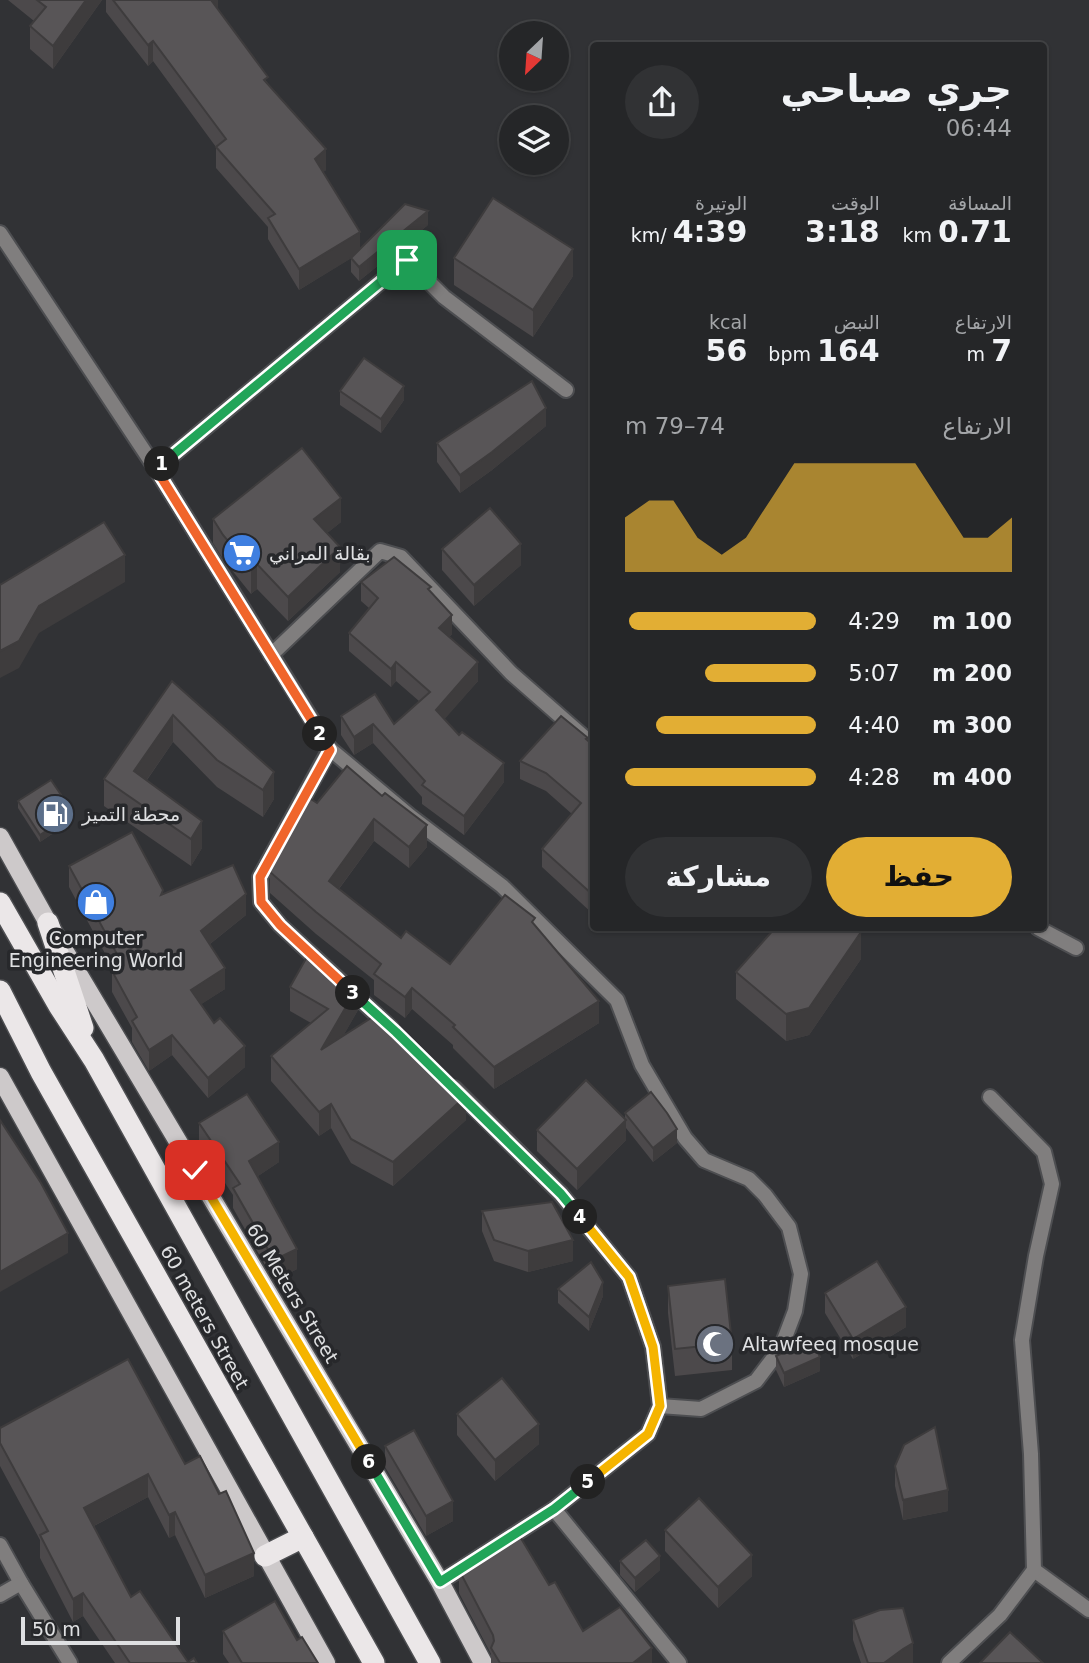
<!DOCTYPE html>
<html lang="ar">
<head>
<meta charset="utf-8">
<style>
  :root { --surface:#252628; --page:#313234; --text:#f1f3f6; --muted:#a3a5a8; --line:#424345; --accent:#e2ae34 }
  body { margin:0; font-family:"DejaVu Sans","Noto Sans Arabic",sans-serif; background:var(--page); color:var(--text); direction:rtl; height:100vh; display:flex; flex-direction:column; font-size:26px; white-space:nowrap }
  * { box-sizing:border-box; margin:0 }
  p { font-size:23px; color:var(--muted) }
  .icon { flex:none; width:38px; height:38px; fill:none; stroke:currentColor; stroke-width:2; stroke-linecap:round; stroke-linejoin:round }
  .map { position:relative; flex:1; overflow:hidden; direction:ltr }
  .side { position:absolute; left:590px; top:42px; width:457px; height:889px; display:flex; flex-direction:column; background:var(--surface); border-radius:7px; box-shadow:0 2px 5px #0004,0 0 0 2px var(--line); direction:rtl }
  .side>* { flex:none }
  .needle { width:46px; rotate:205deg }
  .tools { position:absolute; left:499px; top:21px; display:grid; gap:14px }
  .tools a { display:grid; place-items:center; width:70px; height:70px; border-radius:50%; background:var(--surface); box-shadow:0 2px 5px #0004,0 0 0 2px var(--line); font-size:35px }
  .scale { position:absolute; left:21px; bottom:18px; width:159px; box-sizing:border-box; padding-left:7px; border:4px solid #dfe0e2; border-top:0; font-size:19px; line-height:24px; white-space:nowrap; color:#dfe0e2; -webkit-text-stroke:5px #27282b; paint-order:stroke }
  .pin { position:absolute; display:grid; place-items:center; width:60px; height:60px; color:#fff; margin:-30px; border-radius:14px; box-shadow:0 4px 10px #0006 }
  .km { position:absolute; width:35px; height:35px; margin:-18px; border-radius:50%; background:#222; color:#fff; font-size:19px; line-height:35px; text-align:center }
  .round { display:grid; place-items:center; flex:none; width:74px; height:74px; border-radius:37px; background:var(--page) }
  .head { display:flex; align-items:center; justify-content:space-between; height:119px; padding:0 35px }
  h1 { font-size:38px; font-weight:800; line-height:52px }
  .metrics { display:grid; grid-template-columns:repeat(3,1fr); gap:10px; height:119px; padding:7px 35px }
  .metrics div { display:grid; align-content:center }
  .metrics b { font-size:30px; font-weight:800 }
  .metrics small { font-size:19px; font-weight:400 }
  .metrics p { font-size:19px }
  .chart { height:196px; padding:14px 35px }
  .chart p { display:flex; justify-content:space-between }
  .chart svg { width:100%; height:126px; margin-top:7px; fill:var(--accent); opacity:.7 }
  .primary-button { display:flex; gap:14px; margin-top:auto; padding:14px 35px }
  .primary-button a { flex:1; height:80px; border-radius:42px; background:var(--accent); color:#111; font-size:28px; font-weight:800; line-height:80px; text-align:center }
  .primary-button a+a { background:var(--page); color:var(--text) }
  ul { padding:0 35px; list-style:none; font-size:23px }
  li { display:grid; grid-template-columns:112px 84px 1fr; align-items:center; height:52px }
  li i { height:18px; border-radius:9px; background:var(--accent) }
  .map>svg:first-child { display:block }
</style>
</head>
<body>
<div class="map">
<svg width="1089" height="1663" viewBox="0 0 1089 1663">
  <rect width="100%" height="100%" fill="#313235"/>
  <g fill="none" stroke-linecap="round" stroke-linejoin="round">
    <g stroke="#4d4e51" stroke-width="18">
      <g id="street">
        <path d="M0,233L156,469L330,749L260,877L261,902L280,925L391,1028"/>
        <path d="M156,469L407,260L444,297L566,390"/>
        <path d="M271,655L380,551L401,557L511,673L593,745"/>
        <path d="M330,749L410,816L502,886L617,1000L642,1065L685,1138L704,1160L749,1179L765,1195L789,1227L801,1274L795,1311L781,1348L756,1381L701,1409L660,1406"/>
        <path d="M1038,928L1076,948"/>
        <path d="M554,1509L679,1663"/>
        <path d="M0,1545L21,1583L70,1663"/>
        <path d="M1034,1570L1089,1610"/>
        <path d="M440,1582L554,1509L648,1434L660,1406L653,1347L629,1277L561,1194L454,1088"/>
        <path d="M0,1595L21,1583"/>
        <path d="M949,1663L1000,1615L1034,1570L1031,1454L1022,1340L1036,1256L1052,1184L1044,1152L990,1097"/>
      </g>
    </g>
    <g stroke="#4d4e51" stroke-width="21">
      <g id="primary">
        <path d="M0,837L48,923L440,1582L483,1663"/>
        <path d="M0,1077L326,1663"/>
      </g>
    </g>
    <g stroke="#4d4e51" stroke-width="24">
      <g id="highway">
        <path d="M0,903L59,1006L94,1060L430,1663"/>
        <path d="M48,923L83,1028"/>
        <path d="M0,991L41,1072L374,1663"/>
        <path d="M265,1556L303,1537"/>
      </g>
    </g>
    <use href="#street" stroke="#807e7e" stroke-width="14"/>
    <use href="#primary" stroke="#cdc9ca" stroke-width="18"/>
    <use href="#highway" stroke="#ebe7e8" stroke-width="21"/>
  </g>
  <g fill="#4c494b">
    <path d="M8,0H102L53,69L30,49V26L34,21Z"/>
    <path d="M106,0H218V9L326,170L323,172L360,250L428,225L359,281L351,272V258L299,290L268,239V227L216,168V147L153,61L148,66L106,12Z"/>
    <path d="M454,258L573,276L533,337L454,285Z"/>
    <path d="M340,391L404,400L381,433L340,405Z"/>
    <path d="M546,426L492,470L460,493L437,462V443Z"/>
    <path d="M213,519L341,522L327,533L340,572L288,621L257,589L251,594L223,559L213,543Z"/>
    <path d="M442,549L521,565L474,606L442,570Z"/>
    <path d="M361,582L431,592L452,634L449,637L478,681L444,719L504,782L464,835L422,804V797L373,743L354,755L341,735V716L394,724L419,701L396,681L391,687L349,651V633L369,608L361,601Z"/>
    <path d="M172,681L274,799L263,817L217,787L173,742L147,780L202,848L191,866L104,806V779Z"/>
    <path d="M588,741L593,745V914L542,867V849L572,814L546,791L520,779V761Z"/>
    <path d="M347,766L427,847L409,868L374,841L339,889L401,938L450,964L535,926L599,1023L494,1089L453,1048V1045L412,1009L405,1018L374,995V980L316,934L270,893V869L317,803Z"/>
    <path d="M18,801L70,822L40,842L18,808Z"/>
    <path d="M69,866L163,894L246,915L210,944L225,989L201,1004L245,1067L208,1098L172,1055L149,1071L132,1042V1028L112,992V971L114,970L69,887Z"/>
    <path d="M861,959L809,1035L786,1041L736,999V972Z"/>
    <path d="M290,987L358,1010L343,1036L466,1120L393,1186L351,1163L331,1128L319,1136L271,1081V1056L311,1023L290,1011Z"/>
    <path d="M625,1113L677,1143L653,1162L626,1128V1140L577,1190L537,1151V1130L625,1119Z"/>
    <path d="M199,1123L279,1162L258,1176L297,1269L274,1281L233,1208V1195L199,1144Z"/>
    <path d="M482,1211L573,1261L528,1272L494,1261L482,1231Z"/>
    <path d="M668,1286L732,1343V1370L675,1376L668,1313Z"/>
    <path d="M558,1289L603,1296L589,1331L558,1303Z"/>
    <path d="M825,1293L906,1327L853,1359L825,1313Z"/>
    <path d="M776,1356L820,1371L784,1387L776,1370Z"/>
    <path d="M457,1414L539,1444L495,1481L457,1435Z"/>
    <path d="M0,1428L185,1464L254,1576L205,1598L175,1535L169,1538L148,1497L94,1526L131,1597L188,1662L197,1663H115L83,1616L73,1622L40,1558V1540L0,1466Z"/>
    <path d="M385,1446L453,1521L426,1536L385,1467Z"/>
    <path d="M895,1466L948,1511L903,1520L895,1486Z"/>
    <path d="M665,1530L752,1576L718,1608L665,1551Z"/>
    <path d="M620,1561L660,1570L635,1592L620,1575Z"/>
    <path d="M459,1570L549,1585L583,1631L652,1663H491V1654L459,1593Z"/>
    <path d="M853,1620L913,1663H861L853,1640Z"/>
    <path d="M223,1631L297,1640L318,1663H229L223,1654Z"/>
  </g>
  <g fill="#3e3c3d">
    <path d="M86,0H102L53,69V46Z"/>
    <path d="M209,0H218V11Z"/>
    <path d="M153,41V61L148,66V45Z"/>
    <path d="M326,149V170L315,179V159Z"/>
    <path d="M428,211V225L359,281V267Z"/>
    <path d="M360,232V253L299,290V269Z"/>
    <path d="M573,249V276L533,337V310Z"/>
    <path d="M404,386V400L381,433V419Z"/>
    <path d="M546,408V426L492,470L460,493V475Z"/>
    <path d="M341,498V522L314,544V519Z"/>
    <path d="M521,544V565L474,606V585Z"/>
    <path d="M340,547V572L288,621V597Z"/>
    <path d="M125,555V582L39,633L19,668L0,678V651L39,606Z"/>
    <path d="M257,564V589L251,594V569Z"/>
    <path d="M452,615V634L439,647V628Z"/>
    <path d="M396,662V681L391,687V669Z"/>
    <path d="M478,662V681L436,729V710Z"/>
    <path d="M173,715V742L134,798V771Z"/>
    <path d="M373,724V743L354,755V737Z"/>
    <path d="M504,763V782L464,835V816Z"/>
    <path d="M274,772V799L263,817V790Z"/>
    <path d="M70,815V822L40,842V835Z"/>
    <path d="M374,819V841L329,902V881Z"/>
    <path d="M202,821V848L191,866V839Z"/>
    <path d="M427,825V847L409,868V847Z"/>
    <path d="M246,894V915L201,951V931Z"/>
    <path d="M861,932V959L809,1035L786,1041V1014Z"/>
    <path d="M225,968V989L191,1011V990Z"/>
    <path d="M358,986V1010L321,1075V1050Z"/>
    <path d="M412,988V1009L405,1018V997Z"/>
    <path d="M599,1001V1023L494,1089V1067Z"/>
    <path d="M172,1035V1055L149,1071V1050Z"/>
    <path d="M245,1046V1067L208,1098V1078Z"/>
    <path d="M466,1096V1120L393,1186V1162Z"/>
    <path d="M331,1104V1128L319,1136V1112Z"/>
    <path d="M626,1120V1140L577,1190V1169Z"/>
    <path d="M677,1129V1143L653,1162V1148Z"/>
    <path d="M279,1142V1162L249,1182V1161Z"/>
    <path d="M68,1233V1253L0,1292V1272Z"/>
    <path d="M573,1240V1261L528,1272V1251Z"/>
    <path d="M297,1249V1269L274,1281V1260Z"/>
    <path d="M603,1282V1296L589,1331V1317Z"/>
    <path d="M906,1307V1327L853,1359V1339Z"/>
    <path d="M820,1357V1371L784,1387V1373Z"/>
    <path d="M539,1424V1444L495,1481V1460Z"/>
    <path d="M148,1474V1497L84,1531V1508Z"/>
    <path d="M948,1490V1511L903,1520V1500Z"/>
    <path d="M453,1501V1521L426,1536V1516Z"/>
    <path d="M175,1512V1535L169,1538V1515Z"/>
    <path d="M254,1553V1576L205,1598V1575Z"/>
    <path d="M752,1555V1576L718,1608V1587Z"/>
    <path d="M660,1556V1570L635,1592V1578Z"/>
    <path d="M83,1593V1616L73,1622V1599Z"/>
    <path d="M913,1643V1663H884L903,1649Z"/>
    <path d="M652,1648V1663H633Z"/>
  </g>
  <g fill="#585557" stroke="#3e3c3d" stroke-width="2">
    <path d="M37,0H86L53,46L30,26L46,7Z"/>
    <path d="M113,0H211L268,77L264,80L326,149L315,159L360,232L299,269L268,218L275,214L216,147L226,139L153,41L148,45Z"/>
    <path d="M493,198L573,249L533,310L454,258Z"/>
    <path d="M405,204L428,211L359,267L351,258Z"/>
    <path d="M364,358L404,386L381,419L340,391Z"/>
    <path d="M532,381L546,408L492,452L460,475L437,443Z"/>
    <path d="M302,448L341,498L314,519L340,547L288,597L257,564L251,569L223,535L213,519Z"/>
    <path d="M490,508L521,544L474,585L442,549Z"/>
    <path d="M104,522L125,555L39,606L19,641L0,651V585Z"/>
    <path d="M394,557L431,587L428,589L452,615L439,628L478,662L436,710L459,735L462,732L504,763L464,816L422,785L425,781L373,724L354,737L341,716L375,694L394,724L430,692L396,662L391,669L349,633L378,598L361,582Z"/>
    <path d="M172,681L274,772L263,790L217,760L173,715L134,771L202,821L191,839L104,779Z"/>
    <path d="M561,716L588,738L586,739L593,745V895L542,849L581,803L546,773L520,761Z"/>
    <path d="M347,766L382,796L385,793L427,825L409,847L374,819L329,881L401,938L406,931L450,964L505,895L535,918L532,922L599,1001L494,1067L453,1027L455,1025L412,988L405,997L374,974L381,964L316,912L270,872L273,858L306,796L317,803Z"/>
    <path d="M51,780L70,808V815L40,835L18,801Z"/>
    <path d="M132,832L163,890L161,895L233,865L246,894L201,931L225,968L191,990L214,1023L220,1018L245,1046L208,1078L172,1035L149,1050L132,1021L137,1017L112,971L123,965L69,866Z"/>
    <path d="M775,928H855L861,932L809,1008L786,1014L736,972Z"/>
    <path d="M308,955L353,981L358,986L321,1050L382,1011L466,1096L393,1162L351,1139L331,1104L319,1112L271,1056L328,1009L290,987Z"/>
    <path d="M586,1080L626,1120L577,1169L537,1130Z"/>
    <path d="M651,1092L667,1113L677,1129L653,1148L625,1113Z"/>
    <path d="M247,1094L279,1142L249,1161L297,1249L274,1260L233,1188L240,1184L199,1123Z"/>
    <path d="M0,1120L41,1183L68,1233L0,1272Z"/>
    <path d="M552,1202L573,1240L528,1251L494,1240L482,1211Z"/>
    <path d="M877,1261L906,1307L853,1339L825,1293Z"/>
    <path d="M591,1262L603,1282L589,1317L558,1289Z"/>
    <path d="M725,1279L732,1343L675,1349L668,1286Z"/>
    <path d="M812,1340L820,1357L784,1373L776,1356Z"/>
    <path d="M128,1359L185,1464L200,1456L219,1494L226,1491L254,1553L205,1575L175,1512L169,1515L148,1474L84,1508L131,1597L140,1591L188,1662L194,1658L197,1663H130L83,1593L73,1599L40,1535L48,1531L0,1443V1428Z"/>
    <path d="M502,1378L539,1424L495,1460L457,1414Z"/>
    <path d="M935,1427L948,1490L903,1500L895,1466L904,1445Z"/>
    <path d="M414,1430L453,1501L426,1516L385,1446Z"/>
    <path d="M699,1498L752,1555L718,1587L665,1530Z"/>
    <path d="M519,1535L549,1585L555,1582L583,1631L620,1607L652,1648L633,1663H500L491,1648L494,1641L493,1635L459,1570Z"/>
    <path d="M646,1540L660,1556L635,1578L620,1561Z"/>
    <path d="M275,1601L297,1640L302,1637L318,1663H242L223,1631Z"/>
    <path d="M903,1608L913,1643L903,1649L884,1663H868L853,1620L880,1610Z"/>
    <path d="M1010,1632L1043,1663H980Z"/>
  </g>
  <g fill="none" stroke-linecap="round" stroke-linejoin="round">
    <g stroke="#fff" stroke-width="14">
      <path id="split-1" d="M162,464L407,260"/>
    </g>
    <g stroke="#fff" stroke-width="14">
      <path id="split-2" d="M162,464L156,469L320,734"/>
    </g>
    <g stroke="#fff" stroke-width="14">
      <path id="split-3" d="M320,734L330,750L260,877L261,902L280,925L353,993"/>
    </g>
    <g stroke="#fff" stroke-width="14">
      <path id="split-4" d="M353,993L396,1032L561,1194L580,1217"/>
    </g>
    <g stroke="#fff" stroke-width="14">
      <path id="split-5" d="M580,1217L629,1277L653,1347L660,1406L648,1434L588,1482"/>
    </g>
    <g stroke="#fff" stroke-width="14">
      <path id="split-6" d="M369,1462L440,1582L554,1509L588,1482"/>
    </g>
    <g stroke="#fff" stroke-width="14">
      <path id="split-7" d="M195,1170L369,1462"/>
    </g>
    <use href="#split-1" stroke="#22a559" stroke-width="9"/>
    <use href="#split-2" stroke="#f0652b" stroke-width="9"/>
    <use href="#split-3" stroke="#f0652b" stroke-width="9"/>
    <use href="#split-4" stroke="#22a559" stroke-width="9"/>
    <use href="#split-5" stroke="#f5b400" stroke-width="9"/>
    <use href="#split-6" stroke="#22a559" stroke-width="9"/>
    <use href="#split-7" stroke="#f5b400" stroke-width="9"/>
  </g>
  <defs>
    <g id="supermarket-disc" transform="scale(2.0125)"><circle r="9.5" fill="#3f7fe0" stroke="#27282b"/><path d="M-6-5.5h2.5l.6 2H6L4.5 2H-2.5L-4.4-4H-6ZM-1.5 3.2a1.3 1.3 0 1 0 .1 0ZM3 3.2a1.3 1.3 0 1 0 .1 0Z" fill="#fff"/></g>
    <g id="fuel-disc" transform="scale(2.0125)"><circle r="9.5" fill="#5c6f8a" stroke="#27282b"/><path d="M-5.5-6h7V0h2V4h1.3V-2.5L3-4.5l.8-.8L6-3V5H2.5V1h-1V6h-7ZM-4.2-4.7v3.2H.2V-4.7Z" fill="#fff"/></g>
    <g id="shop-disc" transform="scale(2.0125)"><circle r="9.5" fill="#3f7fe0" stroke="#27282b"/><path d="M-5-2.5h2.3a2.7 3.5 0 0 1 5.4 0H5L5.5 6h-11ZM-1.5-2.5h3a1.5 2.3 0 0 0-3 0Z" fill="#fff"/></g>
    <g id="mosque-disc" transform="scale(2.0125)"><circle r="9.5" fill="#6b7280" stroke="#27282b"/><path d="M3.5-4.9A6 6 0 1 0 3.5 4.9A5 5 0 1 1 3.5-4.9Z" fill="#fff"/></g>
  </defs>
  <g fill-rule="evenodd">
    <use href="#supermarket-disc" x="242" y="553"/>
    <use href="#fuel-disc" x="55" y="814"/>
    <use href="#shop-disc" x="96" y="902"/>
    <use href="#mosque-disc" x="715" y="1344"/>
  </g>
  <g text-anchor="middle" stroke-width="7" stroke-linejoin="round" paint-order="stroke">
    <g font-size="19" fill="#dfe0e2" stroke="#27282b" text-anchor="start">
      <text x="269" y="560">بقالة المراني</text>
      <text x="82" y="821">محطة التميز</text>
      <text x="96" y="945" text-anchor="middle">Computer<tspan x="96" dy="22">Engineering World</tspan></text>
      <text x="742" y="1351">Altawfeeq mosque</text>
    </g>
    <g font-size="19" fill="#dfe0e2" stroke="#27282b">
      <text transform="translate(293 1293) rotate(59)" y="7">60 Meters Street</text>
      <text transform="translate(205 1317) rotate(61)" y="7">60 meters Street</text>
    </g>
  </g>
</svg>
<div class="tools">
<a><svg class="needle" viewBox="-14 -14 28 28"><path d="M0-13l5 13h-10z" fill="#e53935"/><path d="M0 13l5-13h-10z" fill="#a3a5a8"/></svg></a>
<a><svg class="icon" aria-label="layers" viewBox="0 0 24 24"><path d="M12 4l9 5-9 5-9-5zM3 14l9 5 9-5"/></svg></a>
</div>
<div class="scale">50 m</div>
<div class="pin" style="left:407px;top:260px;background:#1e9e55"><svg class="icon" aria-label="arrive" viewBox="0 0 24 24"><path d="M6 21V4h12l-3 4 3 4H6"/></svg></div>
<div class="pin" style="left:195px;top:1170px;background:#d93025"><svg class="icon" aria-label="check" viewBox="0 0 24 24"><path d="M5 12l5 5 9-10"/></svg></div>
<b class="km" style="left:162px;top:464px">1</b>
<b class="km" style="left:320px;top:734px">2</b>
<b class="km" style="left:353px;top:993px">3</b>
<b class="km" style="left:580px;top:1217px">4</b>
<b class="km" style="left:588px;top:1482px">5</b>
<b class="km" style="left:369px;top:1462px">6</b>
<section class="side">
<div class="head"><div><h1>جري صباحي</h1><p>06:44</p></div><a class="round"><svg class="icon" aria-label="share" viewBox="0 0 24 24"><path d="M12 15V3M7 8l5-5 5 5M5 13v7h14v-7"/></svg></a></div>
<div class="metrics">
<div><p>المسافة</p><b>0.71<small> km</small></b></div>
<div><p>الوقت</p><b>3:18</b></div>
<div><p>الوتيرة</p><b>4:39<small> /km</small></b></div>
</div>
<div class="metrics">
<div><p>الارتفاع</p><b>7<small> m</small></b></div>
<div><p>النبض</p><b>164<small> bpm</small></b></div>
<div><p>kcal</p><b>56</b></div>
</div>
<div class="chart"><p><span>الارتفاع</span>74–79 m</p>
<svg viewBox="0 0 160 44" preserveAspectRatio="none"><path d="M0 44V25L10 19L20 19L30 32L40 38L50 32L60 19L70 6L80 6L90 6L100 6L110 6L120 6L130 19L140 32L150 32L160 25V44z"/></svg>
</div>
<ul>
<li><b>100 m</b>4:29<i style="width:98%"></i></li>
<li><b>200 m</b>5:07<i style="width:58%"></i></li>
<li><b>300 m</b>4:40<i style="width:84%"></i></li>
<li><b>400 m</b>4:28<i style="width:100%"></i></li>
</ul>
<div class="primary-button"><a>حفظ</a><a>مشاركة</a></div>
</section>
</div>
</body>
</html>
